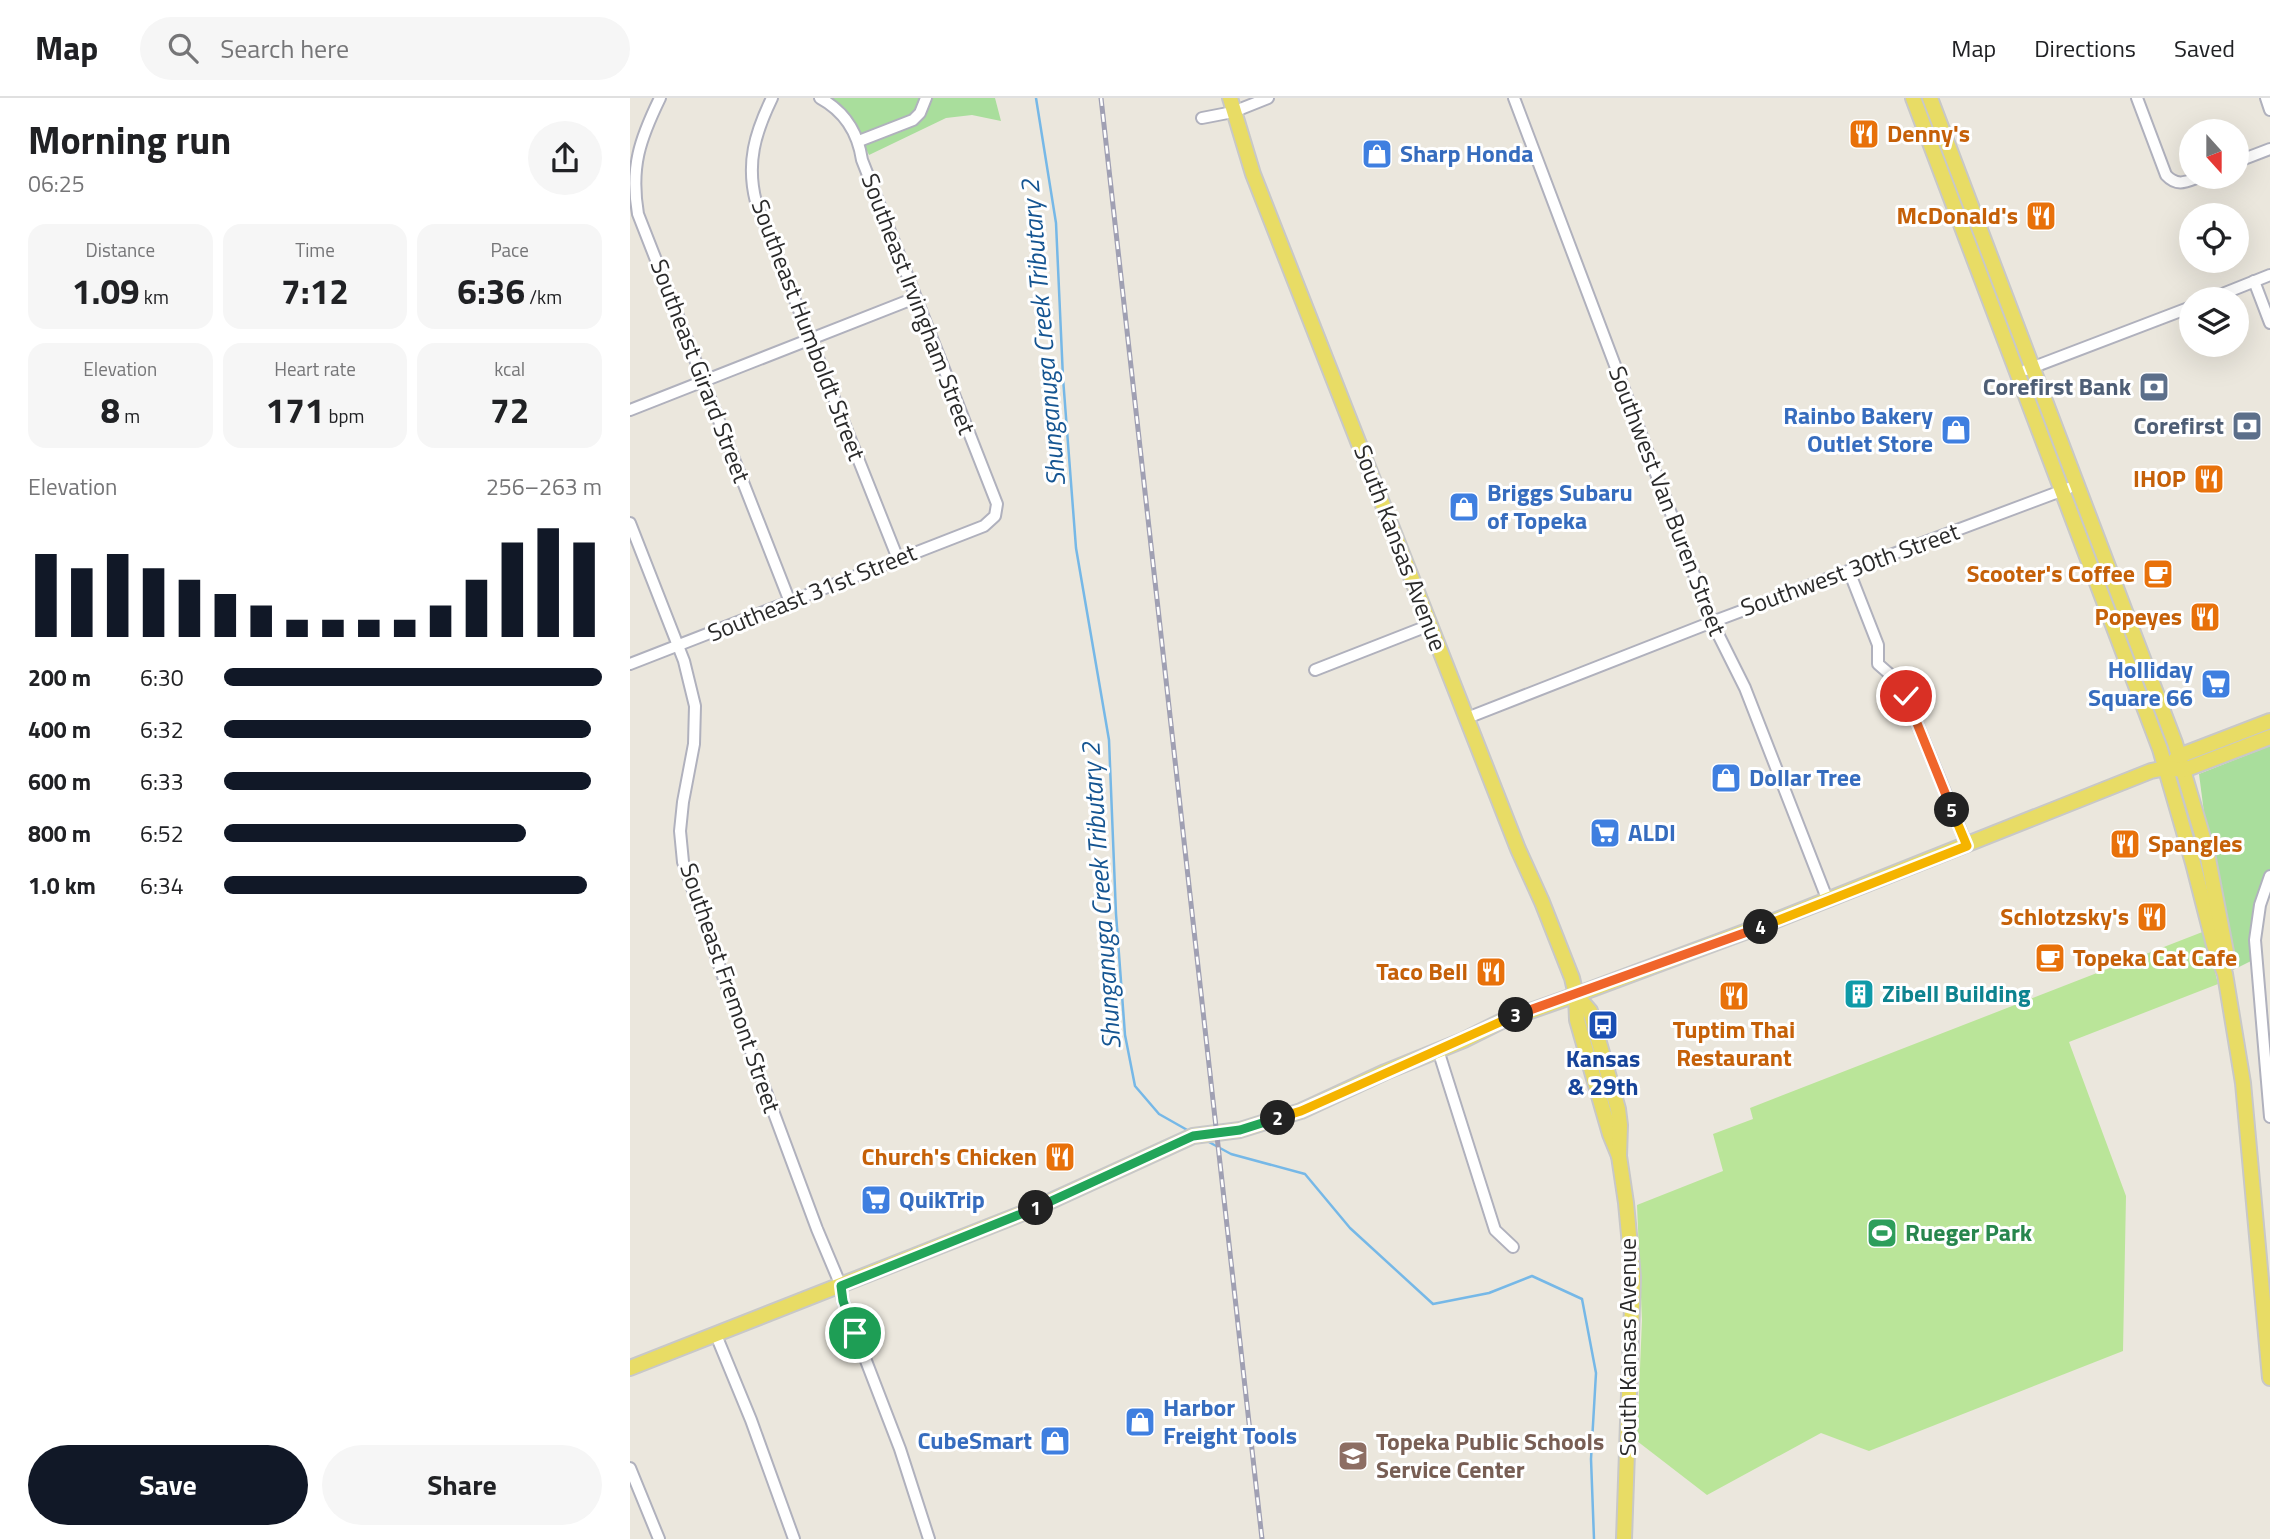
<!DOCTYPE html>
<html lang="en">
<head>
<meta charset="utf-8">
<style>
  :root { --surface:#fff; --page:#f6f6f6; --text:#202124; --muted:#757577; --line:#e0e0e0; --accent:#111827 }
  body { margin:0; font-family:"Titillium Web",sans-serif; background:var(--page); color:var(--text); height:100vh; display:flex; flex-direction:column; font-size:26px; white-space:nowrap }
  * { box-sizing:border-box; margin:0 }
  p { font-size:23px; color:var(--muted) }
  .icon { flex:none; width:38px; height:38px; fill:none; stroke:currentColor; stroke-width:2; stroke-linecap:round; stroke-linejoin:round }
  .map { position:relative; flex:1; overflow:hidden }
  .drawer { display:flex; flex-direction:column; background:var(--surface); width:630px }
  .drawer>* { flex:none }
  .needle { width:46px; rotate:159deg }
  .tools { position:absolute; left:1549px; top:21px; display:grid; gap:14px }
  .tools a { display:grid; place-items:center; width:70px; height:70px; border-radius:50%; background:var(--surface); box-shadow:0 7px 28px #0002; font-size:35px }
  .pin { position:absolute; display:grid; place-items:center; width:60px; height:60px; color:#fff; margin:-30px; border:4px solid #fff; border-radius:50%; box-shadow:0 2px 7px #0007 }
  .km { position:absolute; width:35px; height:35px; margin:-18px; border-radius:50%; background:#222; color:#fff; font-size:19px; line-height:35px; text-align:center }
  .round { display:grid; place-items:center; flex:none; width:74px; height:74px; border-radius:37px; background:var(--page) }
  .overview { display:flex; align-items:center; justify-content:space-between; height:119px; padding:0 28px }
  h1 { font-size:38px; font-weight:700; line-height:52px }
  .stats { display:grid; grid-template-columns:repeat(3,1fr); gap:10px; height:119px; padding:7px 28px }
  .stats div { display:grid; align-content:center; border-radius:18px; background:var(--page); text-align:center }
  .stats b { font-size:35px; font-weight:700 }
  .stats small { font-size:19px; font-weight:400 }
  .stats p { font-size:19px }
  .chart { height:196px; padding:14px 28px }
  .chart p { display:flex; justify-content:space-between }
  .chart svg { width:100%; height:126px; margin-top:7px; stroke:var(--accent); stroke-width:6 }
  .cta { display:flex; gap:14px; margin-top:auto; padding:14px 28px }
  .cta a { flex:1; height:80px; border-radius:42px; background:var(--accent); color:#fff; font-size:28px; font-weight:700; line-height:80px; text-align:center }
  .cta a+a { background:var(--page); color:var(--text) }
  ul { padding:0 28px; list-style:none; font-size:23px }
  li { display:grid; grid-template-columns:112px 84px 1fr; align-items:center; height:52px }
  li i { height:18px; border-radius:9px; background:var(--accent) }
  header { display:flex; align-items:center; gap:42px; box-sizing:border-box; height:98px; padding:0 35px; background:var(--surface); border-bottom:2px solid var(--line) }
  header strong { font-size:33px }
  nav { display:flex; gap:38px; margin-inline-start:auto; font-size:24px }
  .search { width:490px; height:63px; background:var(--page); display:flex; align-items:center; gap:18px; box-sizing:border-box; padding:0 24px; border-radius:38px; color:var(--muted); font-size:26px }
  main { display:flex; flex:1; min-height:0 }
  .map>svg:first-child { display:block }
</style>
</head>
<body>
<header>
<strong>Map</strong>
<div class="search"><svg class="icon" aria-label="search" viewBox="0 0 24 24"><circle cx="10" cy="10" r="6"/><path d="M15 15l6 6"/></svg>Search here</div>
<nav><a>Map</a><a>Directions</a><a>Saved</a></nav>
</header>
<main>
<section class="drawer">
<div class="overview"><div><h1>Morning run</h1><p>06:25</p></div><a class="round"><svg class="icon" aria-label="share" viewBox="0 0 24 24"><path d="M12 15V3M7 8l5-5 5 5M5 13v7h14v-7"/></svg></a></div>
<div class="stats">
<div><p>Distance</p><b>1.09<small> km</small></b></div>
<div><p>Time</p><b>7:12</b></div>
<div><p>Pace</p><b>6:36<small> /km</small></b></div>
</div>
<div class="stats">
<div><p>Elevation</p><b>8<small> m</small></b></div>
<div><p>Heart rate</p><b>171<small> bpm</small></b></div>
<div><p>kcal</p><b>72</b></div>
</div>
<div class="chart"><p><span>Elevation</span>256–263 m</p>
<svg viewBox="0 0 160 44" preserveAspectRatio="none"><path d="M5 44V15M15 44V20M25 44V15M35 44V20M45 44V24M55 44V29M65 44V33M75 44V38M85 44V38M95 44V38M105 44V38M115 44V33M125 44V24M135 44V11M145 44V6M155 44V11"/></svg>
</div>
<ul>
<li><b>200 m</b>6:30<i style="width:100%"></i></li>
<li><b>400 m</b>6:32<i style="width:97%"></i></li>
<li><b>600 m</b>6:33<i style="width:97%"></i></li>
<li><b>800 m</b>6:52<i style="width:80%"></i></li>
<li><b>1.0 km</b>6:34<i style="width:96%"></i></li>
</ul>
<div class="cta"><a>Save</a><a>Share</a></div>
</section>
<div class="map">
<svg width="1640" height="1441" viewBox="0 0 1640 1441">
  <rect width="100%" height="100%" fill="#ebe7dd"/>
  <g fill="#a9de9c">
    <path d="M199,0H365L371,23L342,17L316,20L239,57L221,20Z"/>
    <path d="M1640,648V781L1625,861L1595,876L1569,676Z"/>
  </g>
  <path fill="#bae599" d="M1575,833L1588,886L1439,944L1496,1098L1493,1253L1239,1353L1191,1335L1077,1397L1007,1343L1012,1222L1007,1107L1093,1073L1083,1036L1123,1021L1120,1010Z"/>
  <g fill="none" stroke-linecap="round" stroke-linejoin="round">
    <g stroke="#76b8e7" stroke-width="2.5">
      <path d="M406,0L426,125L433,280L446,450L479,642L486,816L495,937L505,988L529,1016L559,1033"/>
      <path d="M577,1043L601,1056L675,1076L720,1130L803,1206L859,1195L902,1178L952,1201L966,1275L961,1361L964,1441"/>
    </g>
    <g stroke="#b0b1bd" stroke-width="14">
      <g id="minor">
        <path d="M30,0C10,41 0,69 8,116L160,504"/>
        <path d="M142,0C125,35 116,65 126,104L268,461"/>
        <path d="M884,0L1082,524L1115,590L1198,803"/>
        <path d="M1507,0L1536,77C1547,89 1556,84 1569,79"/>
        <path d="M1636,0L1640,12"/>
        <path d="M572,20L603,14L638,0"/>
        <path d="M229,43L283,22L290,15L296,0"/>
        <path d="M1606,64L1640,51"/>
        <path d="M1624,183L1640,225"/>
        <path d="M1580,201L1640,177"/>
        <path d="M1396,272L1561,209"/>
        <path d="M0,312L285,200"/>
        <path d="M0,425L54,563L65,608L64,646L53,704L50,733L53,764L94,881L187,1131L211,1188L213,1203L270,1351L299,1441"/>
        <path d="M1219,473L1248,547V566L1271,586L1337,748"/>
        <path d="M0,566L354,428L365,418L367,406L232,62C228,35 214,13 190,0"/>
        <path d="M685,572L800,527"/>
        <path d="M837,620L1082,524L1439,390"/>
        <path d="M1640,778L1630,807L1625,842L1640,1019"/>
        <path d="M808,952L865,1132L883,1149"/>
        <path d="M86,1237L121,1322L164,1441"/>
        <path d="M0,1370L29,1441"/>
      </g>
    </g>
    <g stroke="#c8c8c8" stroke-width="18">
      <g id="major">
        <path d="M600,0L623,76L888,751L912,804L942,880L946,897L947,922L980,1036L989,1058"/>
        <path d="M1283,0L1530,651L1563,765L1584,847L1595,876L1613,985L1640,1280"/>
        <path d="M1300,0L1545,645L1576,750L1596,854V867"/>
        <path d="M1545,662L1549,658L1640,623"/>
        <path d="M946,897L960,913L988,1011L990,1027L989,1058L996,1105L1003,1179L994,1441"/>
        <path d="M0,1270L401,1112L563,1038L610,1032L671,1013L755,974L834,942L872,923L946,897L1144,823L1521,673L1536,670L1554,672L1640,639"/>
      </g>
    </g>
    <use href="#minor" stroke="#fff" stroke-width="10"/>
    <use href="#major" stroke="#e8dc65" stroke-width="14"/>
    <g stroke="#a0a0b3" stroke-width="5">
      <path id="rail" d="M471,0L632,1441"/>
    </g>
    <use href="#rail" stroke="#fff" stroke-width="2.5" stroke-dasharray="8" stroke-linecap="butt"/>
  </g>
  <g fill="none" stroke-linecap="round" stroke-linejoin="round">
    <g stroke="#fff" stroke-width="14">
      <path id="split-1" d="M225,1235L213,1203L211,1188L406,1110"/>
    </g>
    <g stroke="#fff" stroke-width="14">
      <path id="split-2" d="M406,1110L563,1038L610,1032L648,1020"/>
    </g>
    <g stroke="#fff" stroke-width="14">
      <path id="split-3" d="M648,1020L671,1013L886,917"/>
    </g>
    <g stroke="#fff" stroke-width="14">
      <path id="split-4" d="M886,917L1131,829"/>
    </g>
    <g stroke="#fff" stroke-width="14">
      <path id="split-5" d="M1131,829L1337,748L1322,712"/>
    </g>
    <g stroke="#fff" stroke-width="14">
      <path id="split-6" d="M1276,598L1322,712"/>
    </g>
    <use href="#split-1" stroke="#22a559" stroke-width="9"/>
    <use href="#split-2" stroke="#22a559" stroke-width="9"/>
    <use href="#split-3" stroke="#f5b400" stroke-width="9"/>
    <use href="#split-4" stroke="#f0652b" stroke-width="9"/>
    <use href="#split-5" stroke="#f5b400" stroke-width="9"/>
    <use href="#split-6" stroke="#f0652b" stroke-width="9"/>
  </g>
  <defs>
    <g id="restaurant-square" transform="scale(1.575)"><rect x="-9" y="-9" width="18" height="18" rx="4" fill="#e8710a" stroke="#fff"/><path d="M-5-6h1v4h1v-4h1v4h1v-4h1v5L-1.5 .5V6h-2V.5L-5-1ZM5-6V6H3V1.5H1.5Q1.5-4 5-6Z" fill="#fff"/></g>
    <g id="shop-square" transform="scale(1.575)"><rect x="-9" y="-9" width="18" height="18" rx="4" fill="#3f7fe0" stroke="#fff"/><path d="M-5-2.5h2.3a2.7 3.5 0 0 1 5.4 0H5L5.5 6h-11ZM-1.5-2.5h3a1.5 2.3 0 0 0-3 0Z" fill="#fff"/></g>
    <g id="bank-square" transform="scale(1.575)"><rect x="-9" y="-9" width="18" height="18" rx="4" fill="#5c6f8a" stroke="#fff"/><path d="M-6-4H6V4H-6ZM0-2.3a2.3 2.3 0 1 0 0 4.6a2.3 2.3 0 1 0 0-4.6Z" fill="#fff"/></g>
    <g id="cafe-square" transform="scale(1.575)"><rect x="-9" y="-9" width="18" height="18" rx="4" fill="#e8710a" stroke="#fff"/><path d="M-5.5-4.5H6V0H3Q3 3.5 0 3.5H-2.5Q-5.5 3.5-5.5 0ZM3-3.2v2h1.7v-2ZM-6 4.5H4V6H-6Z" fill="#fff"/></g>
    <g id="supermarket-square" transform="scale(1.575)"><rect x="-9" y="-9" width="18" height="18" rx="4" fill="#3f7fe0" stroke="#fff"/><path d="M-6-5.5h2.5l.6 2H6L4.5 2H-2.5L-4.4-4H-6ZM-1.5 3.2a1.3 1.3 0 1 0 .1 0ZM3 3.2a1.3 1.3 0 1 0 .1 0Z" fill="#fff"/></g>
    <g id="building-square" transform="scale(1.575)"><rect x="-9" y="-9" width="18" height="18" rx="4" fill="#0f9aa8" stroke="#fff"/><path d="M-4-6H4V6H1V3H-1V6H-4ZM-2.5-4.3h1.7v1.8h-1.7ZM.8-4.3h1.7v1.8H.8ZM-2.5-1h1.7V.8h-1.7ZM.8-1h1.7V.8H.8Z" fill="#fff"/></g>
    <g id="bus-square" transform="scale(1.575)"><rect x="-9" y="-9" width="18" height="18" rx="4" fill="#1a4fb4" stroke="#fff"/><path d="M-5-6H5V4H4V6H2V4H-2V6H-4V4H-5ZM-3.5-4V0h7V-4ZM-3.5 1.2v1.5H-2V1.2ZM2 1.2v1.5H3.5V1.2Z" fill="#fff"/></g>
    <g id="stadium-square" transform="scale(1.575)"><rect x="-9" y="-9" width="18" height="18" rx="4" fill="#2e9e5b" stroke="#fff"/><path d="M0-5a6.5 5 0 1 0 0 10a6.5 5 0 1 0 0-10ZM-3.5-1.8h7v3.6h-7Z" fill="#fff"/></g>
    <g id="school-square" transform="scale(1.575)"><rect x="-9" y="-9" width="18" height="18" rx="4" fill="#8d6e63" stroke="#fff"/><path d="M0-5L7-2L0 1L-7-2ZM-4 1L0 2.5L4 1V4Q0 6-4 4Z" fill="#fff"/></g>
  </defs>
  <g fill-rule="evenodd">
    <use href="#restaurant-square" x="1234" y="36"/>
    <use href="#shop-square" x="747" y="56"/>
    <use href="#restaurant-square" x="1411" y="118"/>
    <use href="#bank-square" x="1524" y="289"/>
    <use href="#bank-square" x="1617" y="328"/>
    <use href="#shop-square" x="1326" y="332"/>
    <use href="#restaurant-square" x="1579" y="381"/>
    <use href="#shop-square" x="834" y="409"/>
    <use href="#cafe-square" x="1528" y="476"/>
    <use href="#restaurant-square" x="1575" y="519"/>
    <use href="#supermarket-square" x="1586" y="586"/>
    <use href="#shop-square" x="1096" y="680"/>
    <use href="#supermarket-square" x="975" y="735"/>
    <use href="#restaurant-square" x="1495" y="746"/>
    <use href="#restaurant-square" x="1522" y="819"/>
    <use href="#cafe-square" x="1420" y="860"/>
    <use href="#restaurant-square" x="861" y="874"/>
    <use href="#building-square" x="1229" y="896"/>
    <use href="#restaurant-square" x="1104" y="898"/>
    <use href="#bus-square" x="973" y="927"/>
    <use href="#restaurant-square" x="430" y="1059"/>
    <use href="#supermarket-square" x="246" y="1102"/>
    <use href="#stadium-square" x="1252" y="1135"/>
    <use href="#shop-square" x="510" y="1324"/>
    <use href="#shop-square" x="425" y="1343"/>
    <use href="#school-square" x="723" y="1358"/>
  </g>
  <g text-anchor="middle" stroke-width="6" stroke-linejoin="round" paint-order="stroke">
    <g font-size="24" font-weight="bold" fill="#c56008" stroke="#fff" text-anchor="end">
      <text x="1257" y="44" text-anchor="start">Denny's</text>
      <text x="1388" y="126">McDonald's</text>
      <text x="1556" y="389">IHOP</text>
      <text x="1505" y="484">Scooter's Coffee</text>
      <text x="1552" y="527">Popeyes</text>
      <text x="1518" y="754" text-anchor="start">Spangles</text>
      <text x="1499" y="827">Schlotzsky's</text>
      <text x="1443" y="868" text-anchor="start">Topeka Cat Cafe</text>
      <text x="838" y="882">Taco Bell</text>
      <text x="1104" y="940" text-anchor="middle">Tuptim Thai<tspan x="1104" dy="28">Restaurant</tspan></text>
      <text x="407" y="1067">Church's Chicken</text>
    </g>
    <g font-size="24" font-weight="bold" fill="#366cbe" stroke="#fff" text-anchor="start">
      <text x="770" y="64">Sharp Honda</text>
      <text x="1303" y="326" text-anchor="end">Rainbo Bakery<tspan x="1303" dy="28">Outlet Store</tspan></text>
      <text x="857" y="403">Briggs Subaru<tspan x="857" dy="28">of Topeka</tspan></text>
      <text x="1563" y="580" text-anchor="end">Holliday<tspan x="1563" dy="28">Square 66</tspan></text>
      <text x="1119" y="688">Dollar Tree</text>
      <text x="998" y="743">ALDI</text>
      <text x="269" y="1110">QuikTrip</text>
      <text x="533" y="1318">Harbor<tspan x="533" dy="28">Freight Tools</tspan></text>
      <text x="402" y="1351" text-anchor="end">CubeSmart</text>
    </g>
    <g font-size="24" fill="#2a2a2a" stroke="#fff">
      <text transform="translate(288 206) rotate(69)" y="8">Southeast Irvingham Street</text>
      <text transform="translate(178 232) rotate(69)" y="8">Southeast Humboldt Street</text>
      <text transform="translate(70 273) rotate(69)" y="8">Southeast Girard Street</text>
      <text transform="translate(1037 403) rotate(69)" y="8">Southwest Van Buren Street</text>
      <text transform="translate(770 450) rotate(69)" y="8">South Kansas Avenue</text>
      <text transform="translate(1220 472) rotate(-20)" y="8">Southwest 30th Street</text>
      <text transform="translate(182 495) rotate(-22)" y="8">Southeast 31st Street</text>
      <text transform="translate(100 890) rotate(71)" y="8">Southeast Fremont Street</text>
      <text transform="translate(998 1249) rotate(-90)" y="8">South Kansas Avenue</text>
    </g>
    <g font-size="24" font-weight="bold" fill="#4e5e75" stroke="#fff" text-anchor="end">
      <text x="1501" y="297">Corefirst Bank</text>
      <text x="1594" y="336">Corefirst</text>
    </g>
    <g font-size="24" font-weight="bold" fill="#0d838f" stroke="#fff" text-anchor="start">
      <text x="1252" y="904">Zibell Building</text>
    </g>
    <g font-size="24" font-weight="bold" fill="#164399" stroke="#fff">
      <text x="973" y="969">Kansas<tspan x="973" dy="28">&amp; 29th</tspan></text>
    </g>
    <g font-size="24" font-weight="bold" fill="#27864d" stroke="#fff" text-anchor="start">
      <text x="1275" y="1143">Rueger Park</text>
    </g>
    <g font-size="24" font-weight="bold" fill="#785e54" stroke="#fff" text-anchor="start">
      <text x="746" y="1352">Topeka Public Schools<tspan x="746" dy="28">Service Center</tspan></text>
    </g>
    <g font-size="26" font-style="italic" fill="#155592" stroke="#fff">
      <text transform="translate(413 235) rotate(-95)" y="9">Shunganuga Creek Tributary 2</text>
      <text transform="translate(471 798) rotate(-94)" y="9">Shunganuga Creek Tributary 2</text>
    </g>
  </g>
</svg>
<div class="tools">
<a><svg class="needle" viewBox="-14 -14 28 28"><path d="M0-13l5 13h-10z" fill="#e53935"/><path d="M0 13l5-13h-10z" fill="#757577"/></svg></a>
<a><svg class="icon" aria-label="locate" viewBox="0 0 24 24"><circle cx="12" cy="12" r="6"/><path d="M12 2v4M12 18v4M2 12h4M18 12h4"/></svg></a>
<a><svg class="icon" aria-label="layers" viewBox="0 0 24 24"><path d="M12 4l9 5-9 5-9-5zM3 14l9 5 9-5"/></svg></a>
</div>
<div class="pin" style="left:225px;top:1235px;background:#1e9e55"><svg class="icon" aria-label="arrive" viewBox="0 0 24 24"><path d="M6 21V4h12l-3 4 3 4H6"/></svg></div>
<div class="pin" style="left:1276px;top:598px;background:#d93025"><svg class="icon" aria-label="check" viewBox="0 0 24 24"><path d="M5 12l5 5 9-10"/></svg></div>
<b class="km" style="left:406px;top:1110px">1</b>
<b class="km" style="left:648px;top:1020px">2</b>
<b class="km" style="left:886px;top:917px">3</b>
<b class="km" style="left:1131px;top:829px">4</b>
<b class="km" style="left:1322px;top:712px">5</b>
</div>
</main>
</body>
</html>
